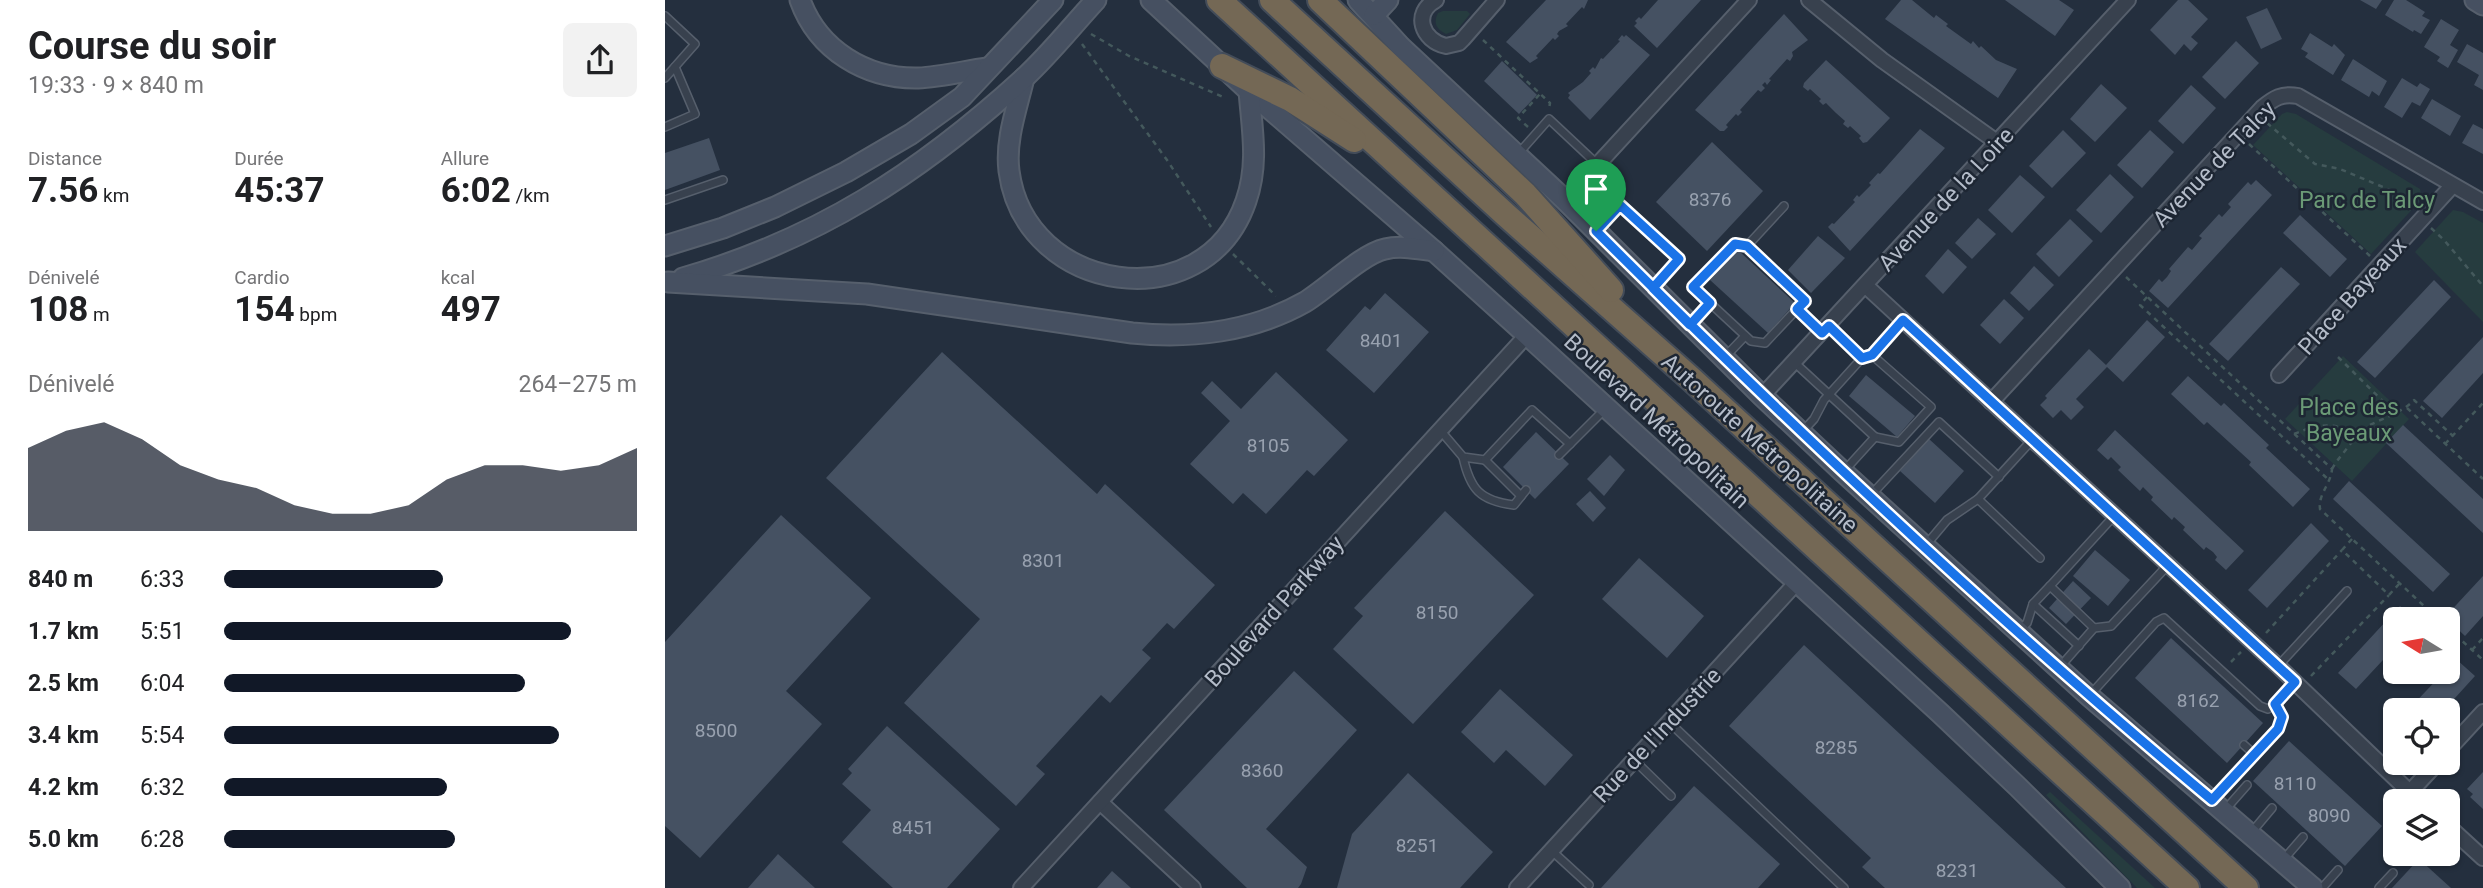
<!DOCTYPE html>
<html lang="fr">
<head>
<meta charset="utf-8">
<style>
  :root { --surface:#fff; --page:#f2f2f2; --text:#202124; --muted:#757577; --accent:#111827 }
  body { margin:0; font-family:Roboto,sans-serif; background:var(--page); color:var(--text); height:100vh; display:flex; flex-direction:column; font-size:26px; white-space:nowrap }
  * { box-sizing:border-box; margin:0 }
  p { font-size:23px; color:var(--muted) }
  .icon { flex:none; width:38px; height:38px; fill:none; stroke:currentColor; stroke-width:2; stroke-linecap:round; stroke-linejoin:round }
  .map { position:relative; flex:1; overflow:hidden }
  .details { display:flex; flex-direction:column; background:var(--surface); width:665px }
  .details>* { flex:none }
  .needle { width:46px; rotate:281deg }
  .fabs { position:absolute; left:1718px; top:607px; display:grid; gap:14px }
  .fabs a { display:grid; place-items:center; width:77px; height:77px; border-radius:10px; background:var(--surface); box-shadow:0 2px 5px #0004; font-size:35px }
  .pin { position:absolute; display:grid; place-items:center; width:60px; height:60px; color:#fff; margin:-72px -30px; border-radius:50% 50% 50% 0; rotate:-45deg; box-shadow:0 0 7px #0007 }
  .pin .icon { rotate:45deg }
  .round { display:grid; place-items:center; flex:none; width:74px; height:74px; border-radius:10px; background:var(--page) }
  .headline { display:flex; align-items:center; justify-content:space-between; height:119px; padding:0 28px }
  h1 { font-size:38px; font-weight:700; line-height:52px }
  .stats { display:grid; grid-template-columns:repeat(3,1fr); gap:10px; height:119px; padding:7px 28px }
  .stats div { display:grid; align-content:center }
  .stats b { font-size:35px; font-weight:700 }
  .stats small { font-size:19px; font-weight:400 }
  .stats p { font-size:19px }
  .chart { height:196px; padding:14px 28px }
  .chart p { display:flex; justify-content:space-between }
  .chart svg { width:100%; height:126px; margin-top:7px; fill:var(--accent); opacity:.7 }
  ul { padding:0 28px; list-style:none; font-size:23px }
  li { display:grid; grid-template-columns:112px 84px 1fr; align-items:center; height:52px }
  li i { height:18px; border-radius:9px; background:var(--accent) }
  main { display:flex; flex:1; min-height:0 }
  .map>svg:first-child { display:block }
</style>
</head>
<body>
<main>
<section class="details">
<div class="headline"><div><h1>Course du soir</h1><p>19:33 · 9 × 840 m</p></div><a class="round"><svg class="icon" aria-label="share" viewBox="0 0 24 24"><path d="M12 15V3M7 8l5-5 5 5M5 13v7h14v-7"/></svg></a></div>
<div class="stats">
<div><p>Distance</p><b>7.56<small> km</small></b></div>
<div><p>Durée</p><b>45:37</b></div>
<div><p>Allure</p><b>6:02<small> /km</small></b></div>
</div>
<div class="stats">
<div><p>Dénivelé</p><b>108<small> m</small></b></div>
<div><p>Cardio</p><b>154<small> bpm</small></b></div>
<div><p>kcal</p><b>497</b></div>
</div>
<div class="chart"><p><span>Dénivelé</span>264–275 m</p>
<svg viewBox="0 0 160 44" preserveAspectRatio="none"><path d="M0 44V15L10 9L20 6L30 12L40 21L50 26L60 29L70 35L80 38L90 38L100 35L110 26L120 21L130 21L140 23L150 21L160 15V44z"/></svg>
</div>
<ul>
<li><b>840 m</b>6:33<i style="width:53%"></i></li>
<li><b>1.7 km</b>5:51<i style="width:84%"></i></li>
<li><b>2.5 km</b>6:04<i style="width:73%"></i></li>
<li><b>3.4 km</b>5:54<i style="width:81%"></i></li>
<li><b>4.2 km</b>6:32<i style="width:54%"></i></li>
<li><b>5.0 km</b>6:28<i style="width:56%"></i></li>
</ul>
</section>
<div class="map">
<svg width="1818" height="888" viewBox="0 0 1818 888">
  <rect width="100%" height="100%" fill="#242f3e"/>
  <g fill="#263c3f">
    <path d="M778,11H802L805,14L792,30L781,34C771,29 768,23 773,13Z"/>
    <path d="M1622,112L1631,114L1755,189L1756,193L1754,202L1706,254L1588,145L1617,114Z"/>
    <path d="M1788,210L1798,212L1818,223V322L1750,252Z"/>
    <path d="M1678,356L1744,419L1687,481L1620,419Z"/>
    <path d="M1385,792L1490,888H1472L1381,795Z"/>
  </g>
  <g fill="#455162">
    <path d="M881,0H923L919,9L917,7L901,24L903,26L894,31L892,34L894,36L890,40L888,38L871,56L873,58L865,63L841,42Z"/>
    <path d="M993,0H1036L992,48L969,26L972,23L970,21L974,17L976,19Z"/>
    <path d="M1236,0H1247L1269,18L1271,15L1283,24L1281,26L1306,44L1308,41L1314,48L1316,46L1331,60L1352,69L1333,98L1220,19Z"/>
    <path d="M1340,0H1394L1409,10L1390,36Z"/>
    <path d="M1513,0H1523L1543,19L1526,37L1533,43L1526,51L1519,44L1510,55L1485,30Z"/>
    <path d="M1695,0H1717L1711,9Z"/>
    <path d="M1729,0H1741L1760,12L1757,16L1765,20L1756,34L1749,30L1748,32L1720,15Z"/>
    <path d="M1602,8L1617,39L1596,49L1581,17Z"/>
    <path d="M1119,14L1143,40L1127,52L1128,56L1125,61L1122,59L1104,79L1106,80L1102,85L1100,82L1097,85L1100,88L1096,92L1093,90L1075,110L1077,112L1073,116L1071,114L1061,125L1063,127L1059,131H1055L1030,110Z"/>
    <path d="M1776,19L1794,30L1785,45L1793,50L1783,68L1772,61L1775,57L1759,47Z"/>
    <path d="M1645,33L1667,47L1669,44L1680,55L1668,75L1640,57L1643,53L1636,49Z"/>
    <path d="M957,35L959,37L961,35L985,55L925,120L903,98L905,95L903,93L918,82L926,73L924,71L928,67L930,69L936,58L938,59L955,41L953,40Z"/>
    <path d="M1571,41L1594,63L1560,99L1537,77Z"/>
    <path d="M1802,44L1818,53V90L1809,85L1814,75L1792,62Z"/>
    <path d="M1688,59L1722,81L1714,96L1707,91L1704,97L1676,80Z"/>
    <path d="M1161,60L1225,118L1202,142L1198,143L1194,138L1196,136L1185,126L1183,128L1178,124L1180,121L1171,113L1161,103L1158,105L1154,101L1156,99L1145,89L1143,91L1138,87L1139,83Z"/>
    <path d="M837,61L872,95L854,114L819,81Z"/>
    <path d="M1737,78L1752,87L1755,83L1765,89L1755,106L1747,102L1737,118L1719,107Z"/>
    <path d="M1436,84L1462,108L1430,142L1405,119Z"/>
    <path d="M1526,85L1551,108L1518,144L1493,121Z"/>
    <path d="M1767,99L1796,116L1785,136L1756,118Z"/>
    <path d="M1808,124L1818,129V154L1797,143Z"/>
    <path d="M1255,129L1280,148L1185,251L1163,227L1167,223L1169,224L1190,202L1188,200L1192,195L1194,197L1206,185L1204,183L1213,173L1215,174Z"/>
    <path d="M1398,130L1421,153L1387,188L1364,166Z"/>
    <path d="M1485,130L1509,152L1477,188L1452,165Z"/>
    <path d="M44,138L55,170L0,190V153Z"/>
    <path d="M1047,142L1098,191L1042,251L991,202Z"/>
    <path d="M1445,174L1469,197L1436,233L1411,210Z"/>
    <path d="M1355,175L1380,197L1347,233L1323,210Z"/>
    <path d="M1591,180L1607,195L1503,308L1484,291L1494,279L1497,282L1502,277L1506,271L1504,269L1523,247L1527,250L1537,238L1534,236L1554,214L1557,217L1566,207L1563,204L1583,182L1586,185Z"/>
    <path d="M1635,215L1682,259L1665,277L1618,233Z"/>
    <path d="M1313,218L1331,234L1307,259L1290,243Z"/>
    <path d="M1405,219L1428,241L1394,277L1371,254Z"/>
    <path d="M1153,236L1180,258L1146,293L1123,270Z"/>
    <path d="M1283,249L1302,267L1278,294L1260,276Z"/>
    <path d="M1073,250L1130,303L1103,333L1045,280Z"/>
    <path d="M1369,266L1389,285L1364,311L1345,293Z"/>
    <path d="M1616,267L1635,284L1563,361L1544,344Z"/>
    <path d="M1769,280L1786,297L1710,378L1692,362Z"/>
    <path d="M720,293L764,332L709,393L661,350L700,306L705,310Z"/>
    <path d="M1339,299L1359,318L1335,344L1315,325Z"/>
    <path d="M1482,320L1500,337L1458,382L1442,367L1411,399L1419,407L1406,420L1396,410L1388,418L1375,405L1382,398L1380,396L1424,349L1441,365Z"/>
    <path d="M1818,337V373L1777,418L1758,401Z"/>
    <path d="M277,352L432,494L440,484L550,585L509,629L502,623L477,650L486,658L445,703L436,695L371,766L380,774L351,806L239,703L315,619L161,478Z"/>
    <path d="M611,372L683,440L649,476L642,470L601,514L578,493L568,504L525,464L565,421L536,393L547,381L576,409Z"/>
    <path d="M1201,375L1250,416L1232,437L1184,396Z"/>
    <path d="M1523,376L1556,406L1559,403L1604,445L1601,448L1645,489L1628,507L1584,465L1586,462L1542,422L1539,425L1506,394Z"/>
    <path d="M1738,425L1818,499V533L1721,443Z"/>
    <path d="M1450,430L1579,551L1561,570L1550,560L1552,557L1548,552L1541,547L1539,550L1518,530L1520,527L1509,517L1507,520L1486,500L1488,497L1478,487L1475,491L1453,470L1456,467L1446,457L1443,460L1432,450Z"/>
    <path d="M871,432L904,464L870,499L838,467Z"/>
    <path d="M1264,439L1299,471L1270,503L1235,471Z"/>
    <path d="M945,455L960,470L939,496L922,479Z"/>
    <path d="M1684,481L1785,574L1768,592L1668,499Z"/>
    <path d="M925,491L941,508L928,522L911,504Z"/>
    <path d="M780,511L869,595L748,724L668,649L698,616L689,608Z"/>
    <path d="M116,515L206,598L121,691L157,724L35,858L0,826V642Z"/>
    <path d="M1646,523L1664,541L1602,608L1583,590Z"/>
    <path d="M1430,550L1465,580L1443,606L1408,576Z"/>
    <path d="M974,558L1039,616L1002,658L937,599Z"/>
    <path d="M1818,576V616L1800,636L1780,617Z"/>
    <path d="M1408,581L1426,598L1401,624L1384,608Z"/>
    <path d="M1735,606L1750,620H1731V646L1691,689L1673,673Z"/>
    <path d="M1506,638L1598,723L1562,763L1470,678Z"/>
    <path d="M1139,645L1401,888H1220L1197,867L1206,858L1064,726Z"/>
    <path d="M1791,659L1810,676L1780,709L1743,710L1779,672H1783V667Z"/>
    <path d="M629,671L692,730L601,829L642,867L636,884L633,888H582L499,810Z"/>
    <path d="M835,689L908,755L880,786L841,750L829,763L796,732Z"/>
    <path d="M222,726L335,829L282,888H228L177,842L206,810L177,784L187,773L183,769Z"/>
    <path d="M1624,741L1717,826L1680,866L1588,781Z"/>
    <path d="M1818,772V809L1805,797L1808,794L1802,789Z"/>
    <path d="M743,773L828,852L795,888H672L687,834Z"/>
    <path d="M1029,786L1115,864L1093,888H936Z"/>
    <path d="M113,854L150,888H83Z"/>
    <path d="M1754,859L1786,888H1727Z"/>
    <path d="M447,871L466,888H432Z"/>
  </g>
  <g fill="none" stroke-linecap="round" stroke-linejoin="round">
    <g stroke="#565f6c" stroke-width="10">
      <g id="lane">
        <path d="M0,16L30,44L0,78"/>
        <path d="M0,127L30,114L10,67"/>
        <path d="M853,154L884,119L932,164"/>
        <path d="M0,200L58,180"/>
        <path d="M932,230L955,205L1014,259L988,288"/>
        <path d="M1082,246L1140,301L1132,309"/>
        <path d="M1045,303L1028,287L1070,244L1082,246L1119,206"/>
        <path d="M1025,324L1045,303L1086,341L1100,343L1132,309L1157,333"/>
        <path d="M1164,326L1197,358"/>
        <path d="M1207,355L1266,407L1234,442L1210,437"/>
        <path d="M1059,358L1080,336"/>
        <path d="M1130,363L1210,437L1180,470"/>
        <path d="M775,430L798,457L820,460L867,410L905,444L941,408"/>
        <path d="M1137,432L1149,419L1159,400L1197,358L1207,355L1238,321"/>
        <path d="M894,455L905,444"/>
        <path d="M798,457C805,489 815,501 849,505L861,490"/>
        <path d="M820,460L856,496"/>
        <path d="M1206,495L1274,422L1334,477"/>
        <path d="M1313,499L1375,558"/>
        <path d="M1261,545L1282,520L1313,499L1367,440"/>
        <path d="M1385,586L1449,516"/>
        <path d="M1368,604L1414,646"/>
        <path d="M1353,631L1362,623L1368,604L1385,586L1429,628"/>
        <path d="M1613,666L1682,591"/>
        <path d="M1394,668L1429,628L1446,626L1503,565"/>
        <path d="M1425,695L1491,622L1499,618L1595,706L1603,709L1610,704"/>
        <path d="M1004,722L1179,888"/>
        <path d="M1579,745L1588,753"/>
        <path d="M969,760L1006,796"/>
        <path d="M1547,799L1613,729L1617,717L1610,704L1630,682"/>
        <path d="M1560,810L1582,785"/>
        <path d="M1586,833L1607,808"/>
        <path d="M887,851L924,885"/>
        <path d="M1618,860L1638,837"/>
        <path d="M1657,888L1673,870"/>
        <path d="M1714,888L1728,873"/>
      </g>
    </g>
    <g stroke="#565f6c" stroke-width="18">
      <g id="street">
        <path d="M771,0C747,13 757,41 781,46L794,43L798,39L832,0"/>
        <path d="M1144,0L1217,60L1333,143"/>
        <path d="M900,200L1084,0"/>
        <path d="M1201,286L1613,666L1755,802"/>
        <path d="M1614,375L1787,186"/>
        <path d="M1097,396L1463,0"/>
        <path d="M1326,402L1597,108C1609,98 1617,93 1633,96L1818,202"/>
        <path d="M1783,750L1818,712"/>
        <path d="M1745,792L1772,763"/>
        <path d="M435,802L528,888"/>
        <path d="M1783,826L1818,858"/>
        <path d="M356,888L862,335"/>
        <path d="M852,888L1132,582"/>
      </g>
    </g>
    <g stroke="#565f6c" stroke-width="23">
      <g id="secondary">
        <path d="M135,0C153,50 201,79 253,78C276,77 300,71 322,68"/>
        <path d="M486,0L584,91L769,251L862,335L1275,713L1353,787L1455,888"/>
        <path d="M693,0L736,47L900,200L1097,396L1178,472L1424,696L1648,888"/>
        <path d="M1810,0L1818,5"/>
        <path d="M709,15L723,0"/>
        <path d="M359,78C352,108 340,140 344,171C360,294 540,321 581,201C594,164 587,129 584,91"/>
        <path d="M0,246L58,228L110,207L181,172L246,134L297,97L388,0"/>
        <path d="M18,278C153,239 255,173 359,78C385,54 407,26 431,0"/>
        <path d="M3,282L202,294L467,333C525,339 587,332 640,302C663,288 697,254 720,249C736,245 753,249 769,251"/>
      </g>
    </g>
    <g stroke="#434c59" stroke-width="28">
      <g id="highway">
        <path d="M554,0L1522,888"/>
        <path d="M607,0L841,215L1024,377L1581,888"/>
        <path d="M655,0L860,194L946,290"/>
        <path d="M557,66L625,99L689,140"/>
      </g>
    </g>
    <g stroke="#44595c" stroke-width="2.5" stroke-dasharray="5 5" stroke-linecap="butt">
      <path d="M426,34L464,56L558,97"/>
      <path d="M818,40L885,103L884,109"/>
      <path d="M417,44L502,160L546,227"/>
      <path d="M1602,123L1650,164L1675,169L1725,190L1746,210"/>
      <path d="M863,127L853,118L875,94"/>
      <path d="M1584,144L1705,256"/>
      <path d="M1766,228L1779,240L1818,286"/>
      <path d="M568,254L611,296"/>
      <path d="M1461,277L1667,469C1666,484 1653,494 1655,509L1774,620"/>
      <path d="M1482,297L1475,305L1665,481"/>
      <path d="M1673,357L1730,413"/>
      <path d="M1742,408L1818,479"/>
      <path d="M1629,434C1656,423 1664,423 1692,432C1709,421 1738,413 1749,400L1788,436"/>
      <path d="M1780,444L1818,403"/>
      <path d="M1667,469C1674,456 1686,446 1693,432"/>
      <path d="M1687,539L1677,550L1724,595L1734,584"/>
      <path d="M1783,628L1818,660"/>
      <path d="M1601,633L1677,550"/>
      <path d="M1807,650L1818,638"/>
      <path d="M1566,662L1576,652"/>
      <path d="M1646,676L1724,595"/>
    </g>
    <use href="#lane" stroke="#38414e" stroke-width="7"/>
    <use href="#street" stroke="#38414e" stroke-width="14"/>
    <use href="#secondary" stroke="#465061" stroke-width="19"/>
    <use href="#highway" stroke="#746855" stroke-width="24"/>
  </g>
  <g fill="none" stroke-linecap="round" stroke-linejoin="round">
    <g stroke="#fff" stroke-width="14">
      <path id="route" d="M931,231C1129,429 1332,621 1547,800L1613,729L1617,717L1610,704L1630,682L1238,320L1207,355L1197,358L1164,326L1157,333L1132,309L1140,301L1082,246L1070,244L1028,287L1045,303L1025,325L988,288L1014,259L955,205L931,231"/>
    </g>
    <use href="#route" stroke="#1a73e8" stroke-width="9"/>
  </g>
  <g text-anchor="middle" stroke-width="5" stroke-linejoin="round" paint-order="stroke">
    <g font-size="19" fill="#98a1af">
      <text x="1045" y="206">8376</text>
      <text x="716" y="347">8401</text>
      <text x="603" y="452">8105</text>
      <text x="378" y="567">8301</text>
      <text x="772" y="619">8150</text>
      <text x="1533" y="707">8162</text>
      <text x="51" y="737">8500</text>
      <text x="1171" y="754">8285</text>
      <text x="597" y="777">8360</text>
      <text x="1630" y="790">8110</text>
      <text x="1664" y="822">8090</text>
      <text x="248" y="834">8451</text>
      <text x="752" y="852">8251</text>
      <text x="1292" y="877">8231</text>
    </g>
    <g font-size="23" fill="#b4bcc9" stroke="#1d2633">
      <text transform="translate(1549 164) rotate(-46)" y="8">Avenue de Talcy</text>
      <text transform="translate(1281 199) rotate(-47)" y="8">Avenue de la Loire</text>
      <text transform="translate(1687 296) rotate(-48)" y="8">Place Bayeaux</text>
      <text transform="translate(992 421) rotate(43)" y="8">Boulevard Métropolitain</text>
      <text transform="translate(1095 443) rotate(42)" y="8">Autoroute Métropolitaine</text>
      <text transform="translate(609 611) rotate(-48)" y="8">Boulevard Parkway</text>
      <text transform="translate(992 735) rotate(-47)" y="8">Rue de l'Industrie</text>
    </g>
    <g font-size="23" fill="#6b9a76" stroke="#1d2633">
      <text x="1702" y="208">Parc de Talcy</text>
      <text x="1684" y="415">Place des<tspan x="1684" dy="26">Bayeaux</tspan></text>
    </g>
  </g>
</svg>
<div class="fabs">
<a><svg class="needle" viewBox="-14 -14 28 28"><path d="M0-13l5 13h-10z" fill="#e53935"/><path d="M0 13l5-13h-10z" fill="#757577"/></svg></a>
<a><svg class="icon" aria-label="locate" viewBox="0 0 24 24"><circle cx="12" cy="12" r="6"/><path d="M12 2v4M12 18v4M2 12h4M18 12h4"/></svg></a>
<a><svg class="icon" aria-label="layers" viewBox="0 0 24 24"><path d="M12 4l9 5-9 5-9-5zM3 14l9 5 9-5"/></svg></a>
</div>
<div class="pin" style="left:931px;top:231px;background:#1e9e55"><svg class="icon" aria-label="arrive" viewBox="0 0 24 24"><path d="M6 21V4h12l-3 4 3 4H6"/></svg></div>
</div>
</main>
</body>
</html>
